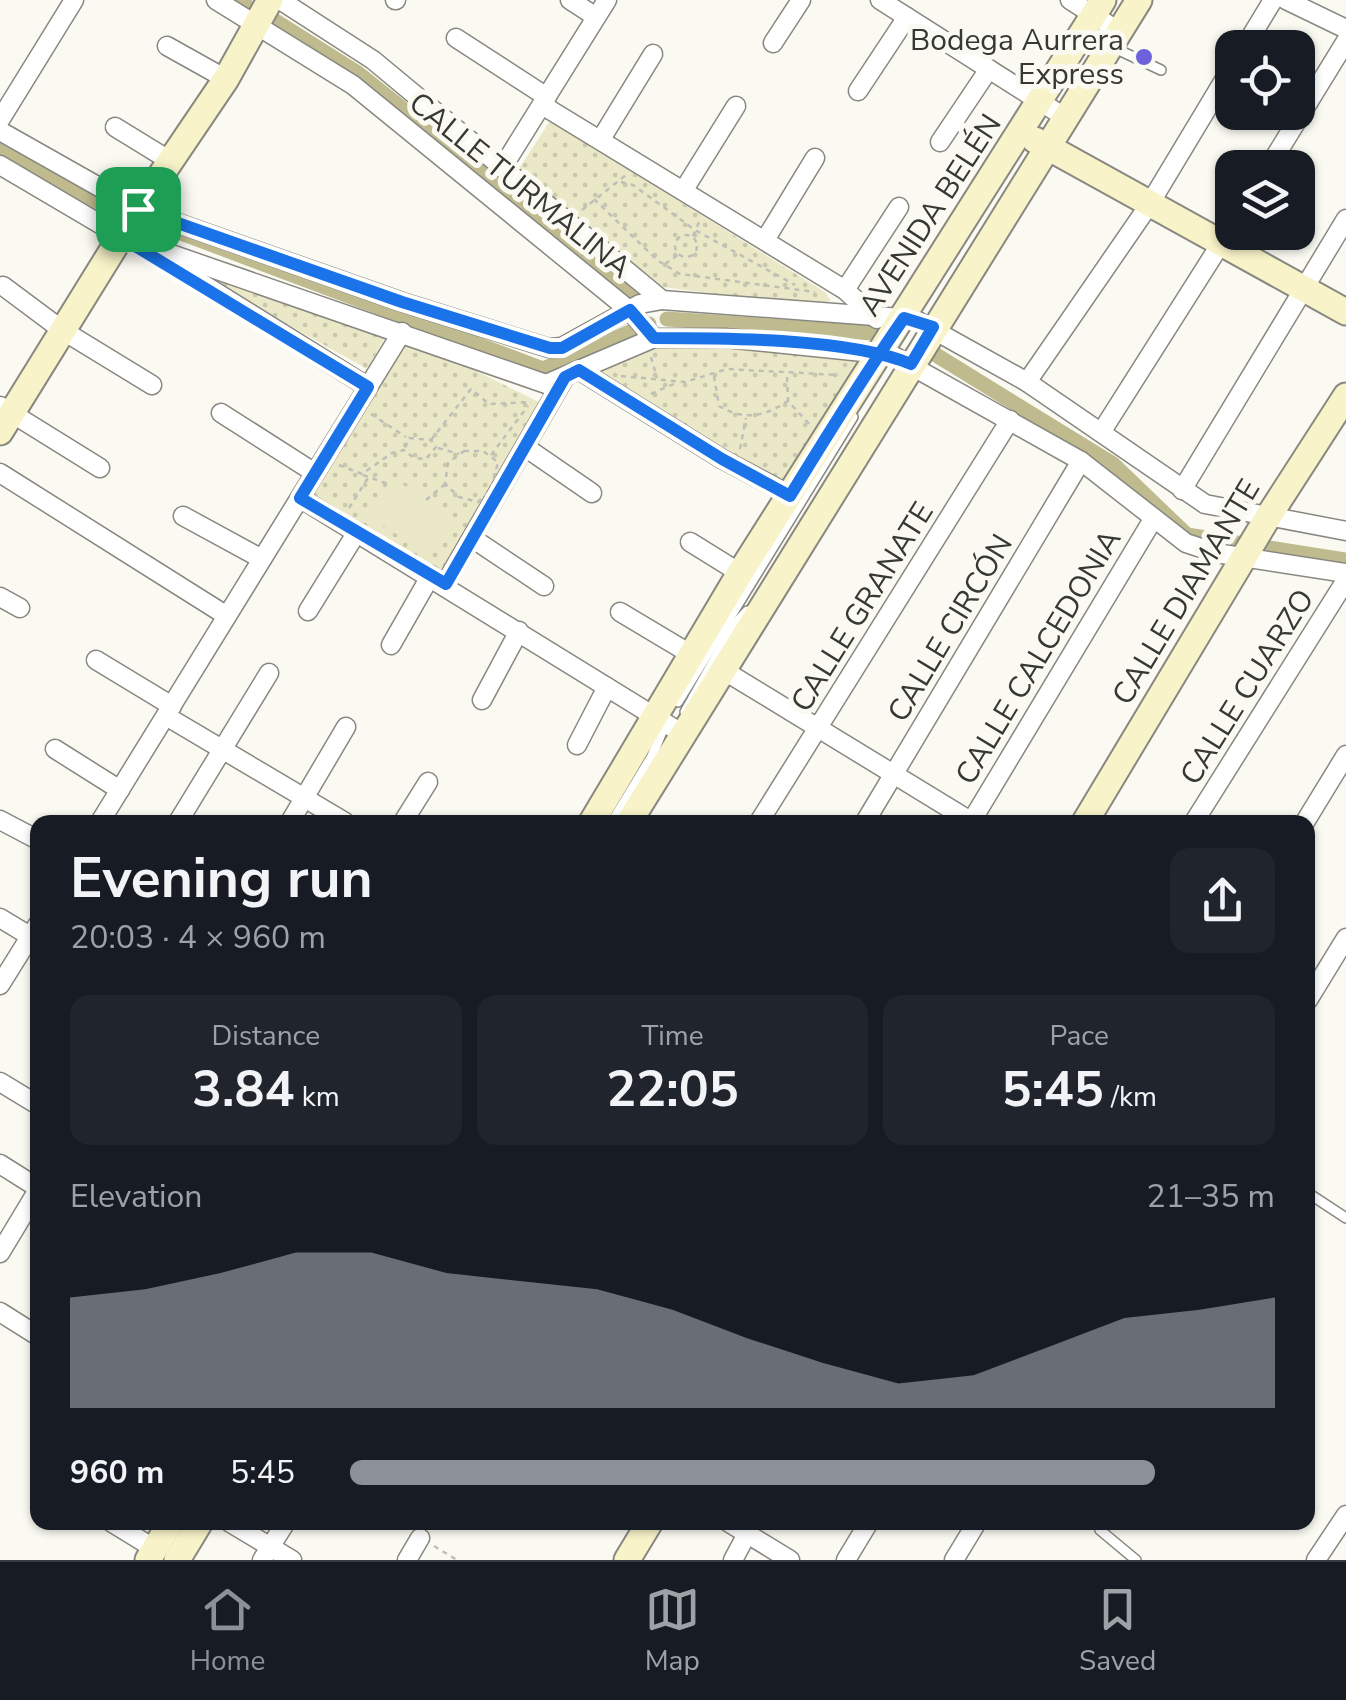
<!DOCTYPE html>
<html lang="en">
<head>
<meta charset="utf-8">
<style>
  :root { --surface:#171b24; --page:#20242c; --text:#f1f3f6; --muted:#9ea1a6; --line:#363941; --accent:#8c9099 }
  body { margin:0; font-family:"Nunito Sans",sans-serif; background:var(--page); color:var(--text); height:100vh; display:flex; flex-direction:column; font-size:38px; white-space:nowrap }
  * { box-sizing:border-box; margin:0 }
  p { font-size:32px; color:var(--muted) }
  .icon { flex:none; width:55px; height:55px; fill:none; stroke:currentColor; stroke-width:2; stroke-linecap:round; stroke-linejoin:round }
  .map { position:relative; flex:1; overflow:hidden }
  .drawer { position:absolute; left:30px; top:815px; width:1285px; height:715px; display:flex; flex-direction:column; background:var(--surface); border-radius:20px; box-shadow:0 2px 8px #0004 }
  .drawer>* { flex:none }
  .controls { position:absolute; left:1215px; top:30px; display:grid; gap:20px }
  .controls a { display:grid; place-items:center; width:100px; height:100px; border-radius:20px; background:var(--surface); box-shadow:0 2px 8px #0004; font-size:50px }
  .pin { position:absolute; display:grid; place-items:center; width:85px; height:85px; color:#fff; margin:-42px; border-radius:20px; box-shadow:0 5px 15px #0006 }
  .round { display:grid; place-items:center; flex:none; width:105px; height:105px; border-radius:20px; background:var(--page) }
  .overview { display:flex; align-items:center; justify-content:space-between; height:170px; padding:0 40px }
  h1 { font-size:55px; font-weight:700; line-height:75px }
  .figures { display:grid; grid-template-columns:repeat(3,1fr); gap:15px; height:170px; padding:10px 40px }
  .figures div { display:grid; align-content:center; border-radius:20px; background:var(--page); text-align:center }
  .figures b { font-size:50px; font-weight:700 }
  .figures small { font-size:28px; font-weight:400 }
  .figures p { font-size:28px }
  .chart { height:280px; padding:20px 40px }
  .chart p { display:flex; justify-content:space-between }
  .chart svg { width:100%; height:180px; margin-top:10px; fill:var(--accent); opacity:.7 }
  ul { padding:0 40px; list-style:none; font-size:32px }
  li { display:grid; grid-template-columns:160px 120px 1fr; align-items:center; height:75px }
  li i { height:25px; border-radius:12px; background:var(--accent) }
  .tabs { display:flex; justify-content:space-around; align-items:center; height:140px; border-top:2px solid var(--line); background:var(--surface); font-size:28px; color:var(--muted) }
  .tabs a { display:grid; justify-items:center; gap:5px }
  .tabs .current { color:var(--accent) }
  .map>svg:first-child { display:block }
</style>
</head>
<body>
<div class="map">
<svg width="1346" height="1560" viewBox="0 0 1346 1560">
  <defs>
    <pattern id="park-dots" width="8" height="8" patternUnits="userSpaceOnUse" patternTransform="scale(2.5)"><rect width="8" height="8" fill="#ebe8c8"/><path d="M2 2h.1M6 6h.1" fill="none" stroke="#cac8ac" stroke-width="1.8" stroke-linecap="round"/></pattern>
  </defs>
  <rect width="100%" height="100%" fill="#fafaf2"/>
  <g fill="url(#park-dots)">
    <path d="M550,121L825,292L831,301L809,306L663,287L517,172Z"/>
    <path d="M174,261L387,334L367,369Z"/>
    <path d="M405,336L541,403L439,584L305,500Z"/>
    <path d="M656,340L864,360L784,485L591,373Z"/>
  </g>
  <path fill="#ebe8c8" d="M392,478L455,518L431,556L368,516Z"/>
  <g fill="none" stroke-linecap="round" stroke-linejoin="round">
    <g stroke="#bfbb8f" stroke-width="15">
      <path d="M240,0L245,3"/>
      <path d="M274,20L358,73L642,299"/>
      <path d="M0,148L127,218"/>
      <path d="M181,233L543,369L649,324"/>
      <path d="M667,319L887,334"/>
      <path d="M928,350L1113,464L1187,535L1346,560"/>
    </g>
    <g stroke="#888881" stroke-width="12">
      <g id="lane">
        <path d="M1087,35L1161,70"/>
        <path d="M678,702L853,417"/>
        <path d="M685,712L734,625L747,611"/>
        <path d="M612,822L652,756L665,724"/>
        <path d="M1308,1193L1346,1218"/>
        <path d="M1100,1530L1136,1560"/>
      </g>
    </g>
    <g stroke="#888881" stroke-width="21">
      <g id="street">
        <path d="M216,0L353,85L629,310L654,338"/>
        <path d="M280,0L373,60L662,300L914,319L1027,382L1205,504L1346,531"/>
        <path d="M395,0H396"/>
        <path d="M570,0L596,17"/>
        <path d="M880,0L1066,118"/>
        <path d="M1070,0L1120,32"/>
        <path d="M1286,0L1346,29"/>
        <path d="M456,38L547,97"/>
        <path d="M773,43L801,0"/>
        <path d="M167,46L226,79"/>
        <path d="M1244,48L1273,0"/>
        <path d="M858,91L907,17"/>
        <path d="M542,105L845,290L877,319"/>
        <path d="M0,120L74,0"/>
        <path d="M115,127L172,162"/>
        <path d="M0,131L138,209L402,302L549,348L562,347L640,304L662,300"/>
        <path d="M601,139L653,54"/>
        <path d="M940,142L989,69"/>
        <path d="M0,165L122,237L546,384L654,338H725L892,355L1081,461L1186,543L1216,553L1346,573"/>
        <path d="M504,165L607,0"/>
        <path d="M1268,168L1346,41"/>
        <path d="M685,188L736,106"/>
        <path d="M765,240L815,158"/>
        <path d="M161,258L368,387"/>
        <path d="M3,286L62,330L152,385"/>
        <path d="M845,290L899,207"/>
        <path d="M579,370L722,459L790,495"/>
        <path d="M1027,382L1149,205L1232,67"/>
        <path d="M0,406L100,468"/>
        <path d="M221,413L315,473"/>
        <path d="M1102,431L1232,226"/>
        <path d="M525,447L592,493"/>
        <path d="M0,473L227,616"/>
        <path d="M1182,490L1346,219"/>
        <path d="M300,498L683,734"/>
        <path d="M183,516L262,559"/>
        <path d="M472,538L544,586"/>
        <path d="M690,542L740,573"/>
        <path d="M445,584L565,377"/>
        <path d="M0,597L20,608"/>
        <path d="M308,611L357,532"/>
        <path d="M620,612L692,655"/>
        <path d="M391,645L431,575"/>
        <path d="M96,660L172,706"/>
        <path d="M723,670L972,822"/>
        <path d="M482,700L519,631"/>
        <path d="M166,716L345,822"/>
        <path d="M577,745L607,687"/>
        <path d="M55,749L120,790"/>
        <path d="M0,820L38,840"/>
        <path d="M100,822L402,332"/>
        <path d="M178,822L269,673"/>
        <path d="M290,822L346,727"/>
        <path d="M403,822L428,782"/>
        <path d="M759,822L1010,420"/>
        <path d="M865,822L1081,461"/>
        <path d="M971,822L1152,521"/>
        <path d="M1194,822L1346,580"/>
        <path d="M1305,822L1346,755"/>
        <path d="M0,918L38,941"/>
        <path d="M0,985L38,924"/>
        <path d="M1308,1000L1346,938"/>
        <path d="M0,1082L38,1105"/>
        <path d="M0,1164L38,1188"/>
        <path d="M0,1253L38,1190"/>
        <path d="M0,1312L38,1336"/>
        <path d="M111,1522L155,1549"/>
        <path d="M229,1522L292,1560"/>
        <path d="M728,1522L790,1560"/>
        <path d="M262,1560L286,1522"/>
        <path d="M407,1560L420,1538"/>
        <path d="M733,1560L747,1534"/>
        <path d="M846,1560L869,1522"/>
        <path d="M954,1560L977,1522"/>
        <path d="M1316,1560L1346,1515"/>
      </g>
    </g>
    <g stroke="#888881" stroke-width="29">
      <g id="secondary">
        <path d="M1035,140L1346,312"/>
        <path d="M0,432L138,209L226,79L270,0"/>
        <path d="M592,822L740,573L1103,0"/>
        <path d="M629,822L1139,0"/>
        <path d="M1085,822L1268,517L1346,396"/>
        <path d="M148,1560L171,1522"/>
        <path d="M177,1560L200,1522"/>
        <path d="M627,1560L650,1522"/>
      </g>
    </g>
    <g stroke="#bfbfb8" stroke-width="2.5" stroke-dasharray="5 5" stroke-linecap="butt">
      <path d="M621,182L633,185L695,230L795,285"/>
      <path d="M594,199L657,260L680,274L815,292"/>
      <path d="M582,210L626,175"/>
      <circle cx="686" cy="246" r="11"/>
      <path d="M693,236L700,220"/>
      <path d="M665,264L679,254"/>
      <path d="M651,357L657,378"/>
      <path d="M621,376L685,382L727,369L839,375"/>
      <path d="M714,376L719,406C745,421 763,417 788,401"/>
      <path d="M787,377L788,401L810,425"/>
      <path d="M651,394L676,383"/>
      <path d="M371,414L406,437"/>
      <path d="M431,440L471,389L489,404L531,402"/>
      <path d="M438,448L459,454"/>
      <path d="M740,449L746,418"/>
      <path d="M464,451H483L498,462L491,490L478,502L459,497L445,484L448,463Z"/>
      <path d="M491,455L528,406"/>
      <path d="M339,465L362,474L392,453L404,450L414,458L426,459L436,447L431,440L409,438L404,450"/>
      <path d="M363,475L388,484"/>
      <path d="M426,500L444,485"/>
      <path d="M349,508L368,478"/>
      <path d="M394,1522L406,1529"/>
      <path d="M434,1546L457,1560"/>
    </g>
    <use href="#lane" stroke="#fff" stroke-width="9"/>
    <use href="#street" stroke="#fff" stroke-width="18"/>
    <use href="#secondary" stroke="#f8f3c8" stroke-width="25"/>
  </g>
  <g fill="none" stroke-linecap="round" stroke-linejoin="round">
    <g stroke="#fff" stroke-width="20">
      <path id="route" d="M138,209L122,238L368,387L300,498L446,584L565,377L579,370L722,459L790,496C827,436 864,375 904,318L933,327L911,364C849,338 723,338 654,338L630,310L562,348H550L402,302L138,209"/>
    </g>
    <use href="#route" stroke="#1a73e8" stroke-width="12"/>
  </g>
  <circle fill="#6c61db" stroke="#fafaf2" stroke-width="4" cx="1144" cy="57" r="10"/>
  <g text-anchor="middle" stroke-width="10" stroke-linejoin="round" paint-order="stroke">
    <g font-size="30" fill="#373734" stroke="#fafaf2" text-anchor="end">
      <text x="1124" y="50">Bodega Aurrera<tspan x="1124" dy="34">Express</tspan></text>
    </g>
    <g font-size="30" fill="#373734" stroke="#fafaf2">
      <text transform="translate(520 185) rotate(39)" y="10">CALLE TURMALINA</text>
      <text transform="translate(930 215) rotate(-57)" y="10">AVENIDA BELÉN</text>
      <text transform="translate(1186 592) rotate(-59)" y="10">CALLE DIAMANTE</text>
      <text transform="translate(862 607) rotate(-58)" y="10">CALLE GRANATE</text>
      <text transform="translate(950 628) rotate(-59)" y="10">CALLE CIRCÓN</text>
      <text transform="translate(1038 657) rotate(-59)" y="10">CALLE CALCEDONIA</text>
      <text transform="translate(1247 687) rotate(-58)" y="10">CALLE CUARZO</text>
    </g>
  </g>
</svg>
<div class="controls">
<a><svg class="icon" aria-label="locate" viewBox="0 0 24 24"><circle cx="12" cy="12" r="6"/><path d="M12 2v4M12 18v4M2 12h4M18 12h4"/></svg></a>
<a><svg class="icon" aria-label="layers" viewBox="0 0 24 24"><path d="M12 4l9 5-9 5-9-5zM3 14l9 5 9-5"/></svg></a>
</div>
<div class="pin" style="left:138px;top:209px;background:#1e9e55"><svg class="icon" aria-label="arrive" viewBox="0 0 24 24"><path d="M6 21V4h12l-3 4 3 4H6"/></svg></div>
<section class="drawer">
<div class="overview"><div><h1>Evening run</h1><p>20:03 · 4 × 960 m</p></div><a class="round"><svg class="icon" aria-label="share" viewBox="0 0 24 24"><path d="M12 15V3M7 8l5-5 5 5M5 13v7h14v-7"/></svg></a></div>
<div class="figures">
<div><p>Distance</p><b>3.84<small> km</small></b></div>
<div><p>Time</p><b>22:05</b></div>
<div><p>Pace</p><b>5:45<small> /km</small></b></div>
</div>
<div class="chart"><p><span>Elevation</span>21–35 m</p>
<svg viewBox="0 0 160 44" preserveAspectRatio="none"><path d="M0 44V17L10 15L20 11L30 6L40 6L50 11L60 13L70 15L80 20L90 27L100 33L110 38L120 36L130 29L140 22L150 20L160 17V44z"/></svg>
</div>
<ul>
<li><b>960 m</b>5:45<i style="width:87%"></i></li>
</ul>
</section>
</div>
<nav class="tabs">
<a class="current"><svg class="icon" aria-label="home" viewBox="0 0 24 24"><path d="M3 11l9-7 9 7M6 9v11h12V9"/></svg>Home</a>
<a><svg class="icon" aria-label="map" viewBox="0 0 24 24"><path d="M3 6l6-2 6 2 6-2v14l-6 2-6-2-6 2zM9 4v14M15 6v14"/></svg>Map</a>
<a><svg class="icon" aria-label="saved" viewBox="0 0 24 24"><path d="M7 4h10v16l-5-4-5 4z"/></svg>Saved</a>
</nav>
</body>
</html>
